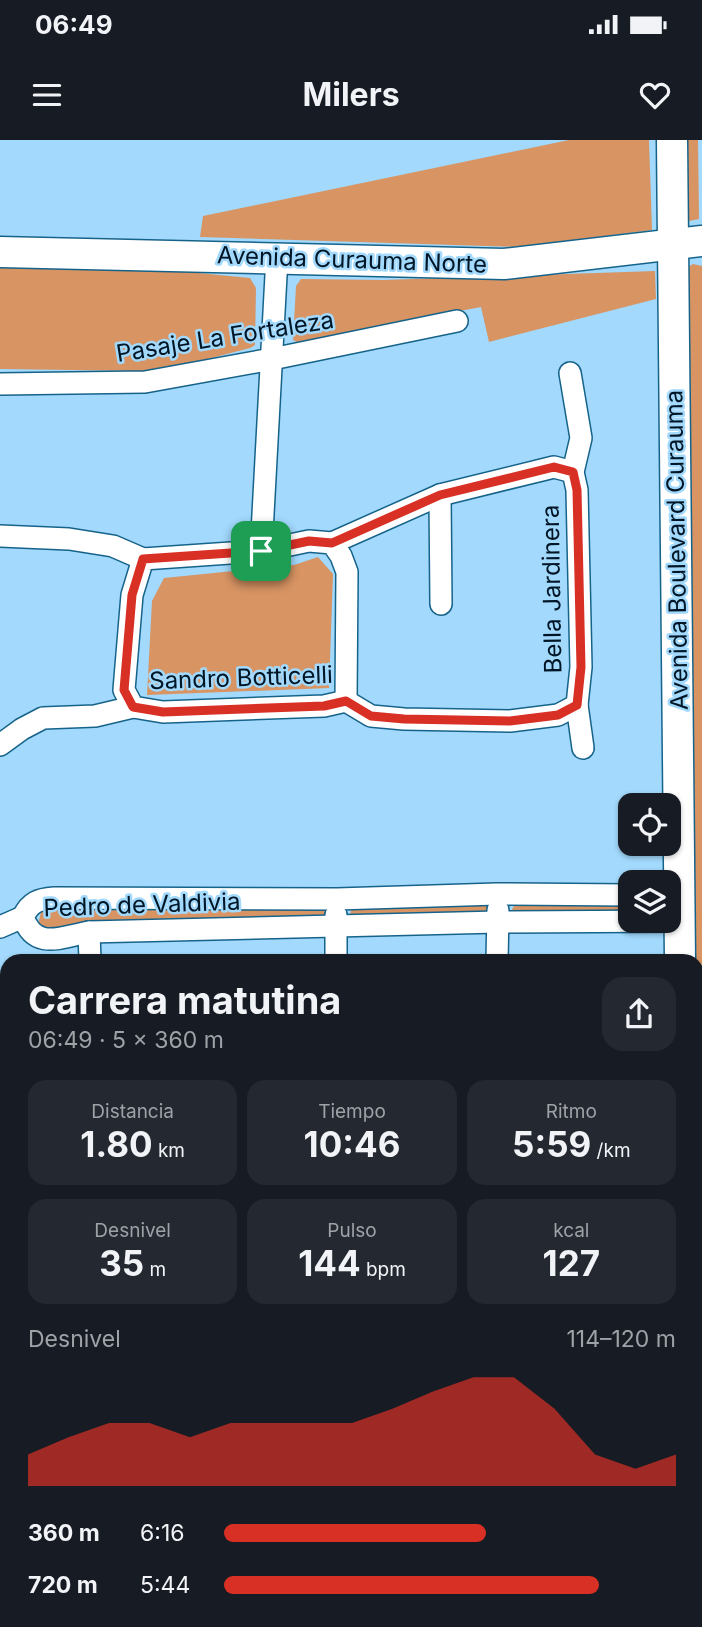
<!DOCTYPE html>
<html lang="es">
<head>
<meta charset="utf-8">
<style>
  :root { --surface:#171b24; --page:#242831; --text:#f1f3f6; --muted:#9ea1a6; --accent:#d93025 }
  body { margin:0; font-family:Inter,sans-serif; background:var(--page); color:var(--text); height:100vh; display:flex; flex-direction:column; font-size:26px; white-space:nowrap }
  * { box-sizing:border-box; margin:0 }
  p { font-size:23px; color:var(--muted) }
  .icon { flex:none; width:38px; height:38px; fill:none; stroke:currentColor; stroke-width:2; stroke-linecap:round; stroke-linejoin:round }
  .map { position:relative; flex:1; overflow:hidden }
  .sheet { position:absolute; left:0px; top:814px; width:704px; height:674px; display:flex; flex-direction:column; background:var(--surface); border-radius:21px 21px 0 0; box-shadow:0 2px 5px #0004 }
  .sheet>* { flex:none }
  .buttons { position:absolute; left:618px; top:653px; display:grid; gap:14px }
  .buttons a { display:grid; place-items:center; width:63px; height:63px; border-radius:14px; background:var(--surface); box-shadow:0 2px 5px #0004; font-size:35px }
  .pin { position:absolute; display:grid; place-items:center; width:60px; height:60px; color:#fff; margin:-30px; border-radius:14px; box-shadow:0 4px 10px #0006 }
  .round { display:grid; place-items:center; flex:none; width:74px; height:74px; border-radius:21px; background:var(--page) }
  .head { display:flex; align-items:center; justify-content:space-between; height:119px; padding:0 28px }
  h1 { font-size:38px; font-weight:700; line-height:52px }
  .figures { display:grid; grid-template-columns:repeat(3,1fr); gap:10px; height:119px; padding:7px 28px }
  .figures div { display:grid; align-content:center; border-radius:18px; background:var(--page); text-align:center }
  .figures b { font-size:35px; font-weight:700 }
  .figures small { font-size:19px; font-weight:400 }
  .figures p { font-size:19px }
  .chart { height:196px; padding:14px 28px }
  .chart p { display:flex; justify-content:space-between }
  .chart svg { width:100%; height:126px; margin-top:7px; fill:var(--accent); opacity:.7 }
  ul { padding:0 28px; list-style:none; font-size:23px }
  li { display:grid; grid-template-columns:112px 84px 1fr; align-items:center; height:52px }
  li i { height:18px; border-radius:9px; background:var(--accent) }
  .status { display:flex; justify-content:space-between; align-items:center; height:49px; padding:0 35px; background:var(--surface); direction:ltr }
  .status svg { height:19px; fill:currentColor }
  header { display:flex; justify-content:space-between; align-items:center; height:91px; padding:0 28px; background:var(--surface); font-size:32px; font-weight:700 }
  .map>svg:first-child { display:block }
</style>
</head>
<body>
<div class="status"><b>06:49</b><svg viewBox="0 0 49 12"><path d="M0 12V9h3v3zM5 12V6h3v6zM10 12V3h3v9zM15 12V0h3v12zM26 1h20v11H26zM47 4h2v5h-2z"/></svg></div>
<header><svg class="icon" aria-label="menu" viewBox="0 0 24 24"><path d="M4 6h16M4 12h16M4 18h16"/></svg>Milers<svg class="icon" aria-label="heart" viewBox="0 0 24 24"><path d="M12 20l-8-8c-3-5 5-10 8-4 3-6 11-1 8 4z"/></svg></header>
<div class="map">
<svg width="702" height="1487" viewBox="0 0 702 1487">
  <rect width="100%" height="100%" fill="#a2d9fc"/>
  <g fill="#d89463">
    <path d="M569,0H649L652,90L519,107L200,97L203,76Z"/>
    <path d="M687,0H698L699,79L689,81Z"/>
    <path d="M0,124L147,128L250,138L256,148L255,205L250,208L200,221L143,231L0,229Z"/>
    <path d="M693,124L702,126V1078L697,1079L696,821H690L688,127Z"/>
    <path d="M655,131L656,159L489,202L481,167L297,202L293,200L296,146L301,139L384,140Z"/>
    <path d="M318,417L333,434L329,548L147,555L152,461L164,438L294,425Z"/>
    <path d="M630,763V775L513,772L512,769L515,765L519,764Z"/>
    <path d="M489,764L493,773L350,775L352,766Z"/>
    <path d="M51,766L329,767L326,778L111,780L52,792L38,785L41,772Z"/>
    <path d="M702,1196V1450L697,1427L696,1405V1197Z"/>
  </g>
  <g fill="none" stroke-linecap="round" stroke-linejoin="round">
    <g stroke="#16638a" stroke-width="24">
      <g id="street">
        <path d="M570,233L581,298L573,332"/>
        <path d="M0,244L145,242L272,219L457,181"/>
        <path d="M440,355L441,464"/>
        <path d="M0,396L69,399L113,406L143,419"/>
        <path d="M309,401L332,403L341,416L347,432L346,561L324,566L163,572L133,567L124,550L132,455L143,419L261,411Z"/>
        <path d="M332,403L440,355L554,327L573,332L577,350L581,527L577,565L558,575L510,581L404,579L371,576L346,561"/>
        <path d="M261,411L277,117"/>
        <path d="M577,565L583,608"/>
        <path d="M0,605L22,589L43,578L95,576L133,567"/>
        <path d="M630,755L497,754L337,759L54,758C39,759 30,762 23,777C35,811 61,797 89,792L498,782L680,781"/>
        <path d="M0,787L23,777"/>
        <path d="M89,792L90,821"/>
        <path d="M336,821V775"/>
        <path d="M497,821L498,770"/>
        <path d="M307,1480L313,1487"/>
        <path d="M430,1487L437,1480"/>
      </g>
    </g>
    <g stroke="#16638a" stroke-width="33">
      <g id="secondary">
        <path d="M672,0L680,821"/>
        <path d="M0,112L504,124L702,101"/>
        <path d="M696,1093H702"/>
        <path d="M696,1177H702"/>
        <path d="M696,1464L702,1474"/>
      </g>
    </g>
    <use href="#street" stroke="#fff" stroke-width="21"/>
    <use href="#secondary" stroke="#fff" stroke-width="30"/>
  </g>
  <g fill="none" stroke-linecap="round" stroke-linejoin="round">
    <g stroke="#fff" stroke-width="14">
      <path id="route" d="M554,327L573,332L577,350L581,527L577,565L558,575L510,581L404,579L371,576L346,561L324,566L163,572L133,567L124,550L132,455L143,419L261,411L309,401L332,403L440,355Z"/>
    </g>
    <use href="#route" stroke="#d93025" stroke-width="9"/>
  </g>
  <g text-anchor="middle" stroke-width="5" stroke-linejoin="round" paint-order="stroke">
    <g font-size="24" fill="#001626" stroke="#a2d9fc">
      <text transform="translate(352 120) rotate(2)" y="8">Avenida Curauma Norte</text>
      <text transform="translate(225 197) rotate(-9)" y="8">Pasaje La Fortaleza</text>
      <text transform="translate(677 410) rotate(-91)" y="8">Avenida Boulevard Curauma</text>
      <text transform="translate(552 449) rotate(-91)" y="8">Bella Jardinera</text>
      <text transform="translate(241 538) rotate(-2)" y="8">Sandro Botticelli</text>
      <text transform="translate(142 765) rotate(-2)" y="8">Pedro de Valdivia</text>
    </g>
  </g>
</svg>
<div class="buttons">
<a><svg class="icon" aria-label="locate" viewBox="0 0 24 24"><circle cx="12" cy="12" r="6"/><path d="M12 2v4M12 18v4M2 12h4M18 12h4"/></svg></a>
<a><svg class="icon" aria-label="layers" viewBox="0 0 24 24"><path d="M12 4l9 5-9 5-9-5zM3 14l9 5 9-5"/></svg></a>
</div>
<div class="pin" style="left:261px;top:411px;background:#1e9e55"><svg class="icon" aria-label="arrive" viewBox="0 0 24 24"><path d="M6 21V4h12l-3 4 3 4H6"/></svg></div>
<section class="sheet">
<div class="head"><div><h1>Carrera matutina</h1><p>06:49 · 5 × 360 m</p></div><a class="round"><svg class="icon" aria-label="share" viewBox="0 0 24 24"><path d="M12 15V3M7 8l5-5 5 5M5 13v7h14v-7"/></svg></a></div>
<div class="figures">
<div><p>Distancia</p><b>1.80<small> km</small></b></div>
<div><p>Tiempo</p><b>10:46</b></div>
<div><p>Ritmo</p><b>5:59<small> /km</small></b></div>
</div>
<div class="figures">
<div><p>Desnivel</p><b>35<small> m</small></b></div>
<div><p>Pulso</p><b>144<small> bpm</small></b></div>
<div><p>kcal</p><b>127</b></div>
</div>
<div class="chart"><p><span>Desnivel</span>114–120 m</p>
<svg viewBox="0 0 160 44" preserveAspectRatio="none"><path d="M0 44V33L10 27L20 22L30 22L40 27L50 22L60 22L70 22L80 22L90 17L100 11L110 6L120 6L130 17L140 33L150 38L160 33V44z"/></svg>
</div>
<ul>
<li><b>360 m</b>6:16<i style="width:58%"></i></li>
<li><b>720 m</b>5:44<i style="width:83%"></i></li>
</ul>
</section>
</div>
</body>
</html>
